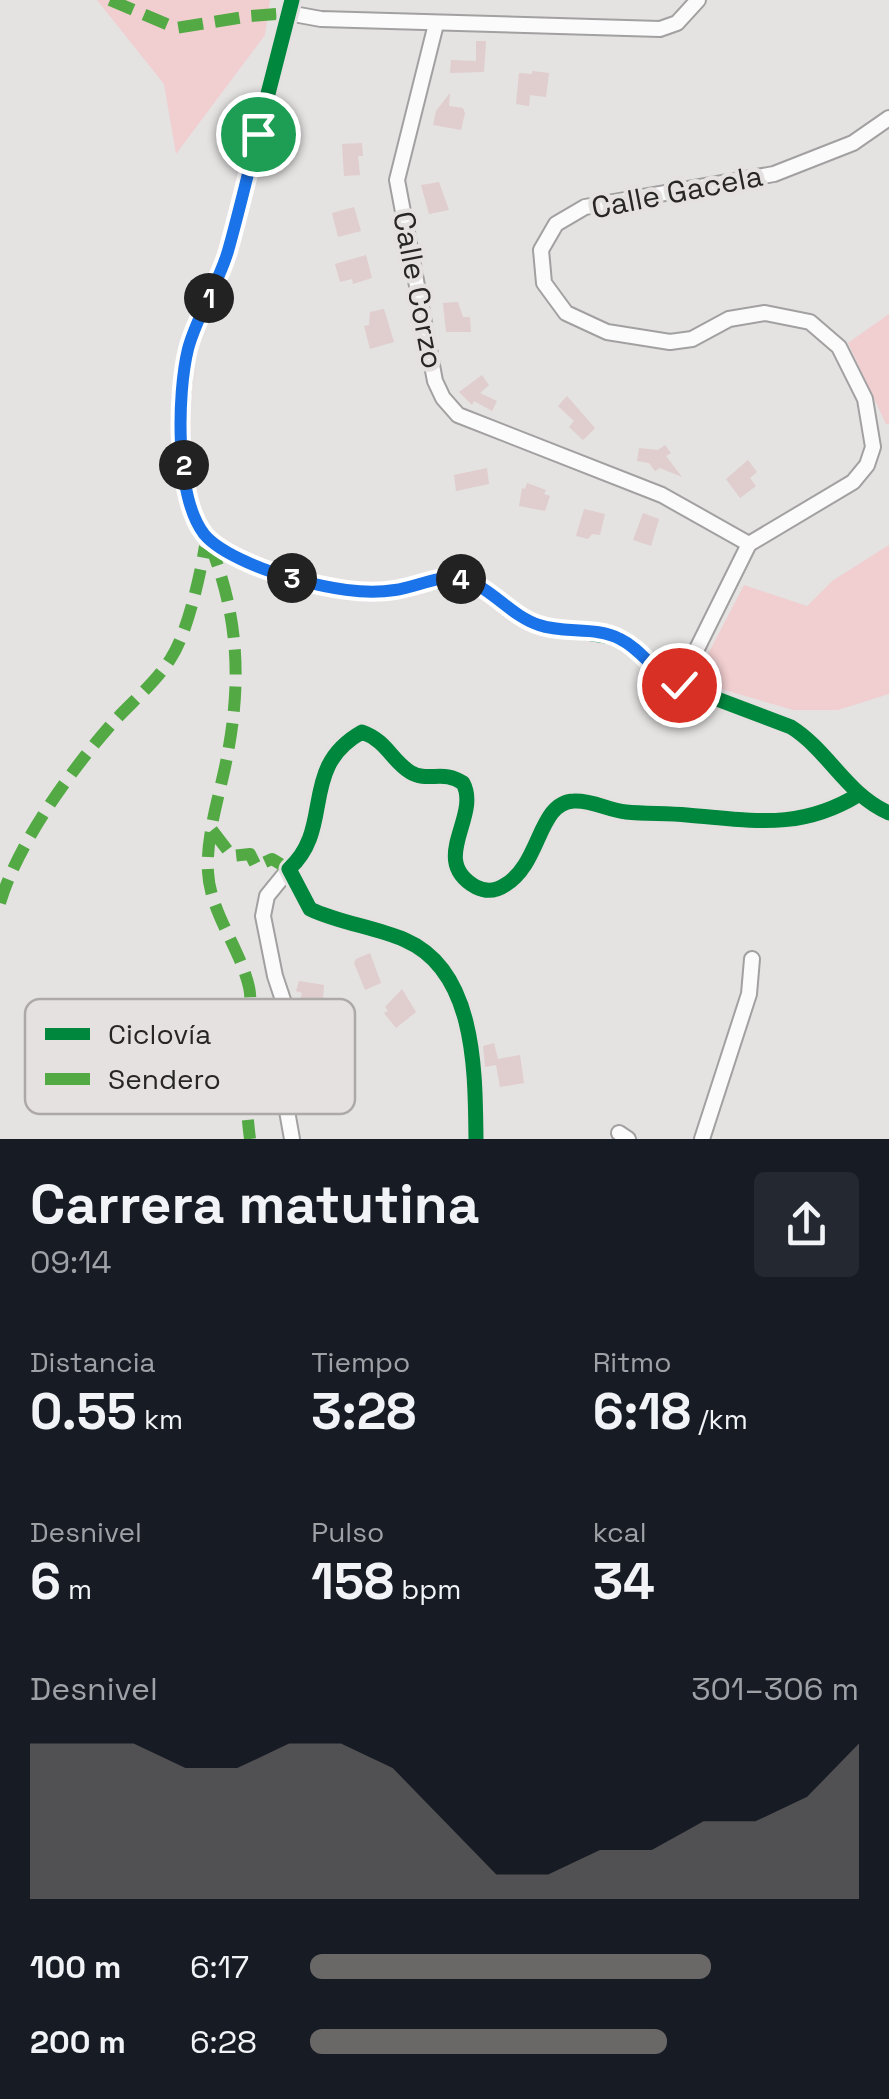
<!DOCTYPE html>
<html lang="es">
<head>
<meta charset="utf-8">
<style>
  :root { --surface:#171b24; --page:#242831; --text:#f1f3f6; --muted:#9ea1a6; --accent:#6a6767 }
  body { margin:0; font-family:"Space Grotesk",sans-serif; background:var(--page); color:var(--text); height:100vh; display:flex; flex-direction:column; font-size:38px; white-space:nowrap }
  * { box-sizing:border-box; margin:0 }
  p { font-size:32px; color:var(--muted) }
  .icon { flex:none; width:55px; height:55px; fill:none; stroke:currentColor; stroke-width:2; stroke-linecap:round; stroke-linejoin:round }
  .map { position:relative; height:1139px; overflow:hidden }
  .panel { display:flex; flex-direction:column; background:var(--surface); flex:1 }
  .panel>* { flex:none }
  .pin { position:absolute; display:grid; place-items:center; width:85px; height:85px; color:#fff; margin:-42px; border:5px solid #fff; border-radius:50%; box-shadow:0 2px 10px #0007 }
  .km { position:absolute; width:50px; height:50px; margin:-25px; border-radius:50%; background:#222; color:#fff; font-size:28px; line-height:50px; text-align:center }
  .round { display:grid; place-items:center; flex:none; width:105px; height:105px; border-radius:10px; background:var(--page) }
  .headline { display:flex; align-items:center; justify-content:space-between; height:170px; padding:0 30px }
  h1 { font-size:55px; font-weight:700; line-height:75px }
  .stats { display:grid; grid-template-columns:repeat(3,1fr); gap:15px; height:170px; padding:10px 30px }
  .stats div { display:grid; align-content:center }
  .stats b { font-size:50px; font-weight:700 }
  .stats small { font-size:28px; font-weight:400 }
  .stats p { font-size:28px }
  .chart { height:280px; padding:20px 30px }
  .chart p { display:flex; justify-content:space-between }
  .chart svg { width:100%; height:180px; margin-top:10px; fill:var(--accent); opacity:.7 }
  ul { padding:0 30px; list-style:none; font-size:32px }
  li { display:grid; grid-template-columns:160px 120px 1fr; align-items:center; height:75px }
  li i { height:25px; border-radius:12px; background:var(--accent) }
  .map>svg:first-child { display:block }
</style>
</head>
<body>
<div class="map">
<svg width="889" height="1139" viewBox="0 0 889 1139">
  <rect width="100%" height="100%" fill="#e5e2e2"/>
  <g fill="#f1ced0">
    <path d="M97,0H270L265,35L176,154L164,84Z"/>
    <path d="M889,314V424H886L848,343Z"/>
    <path d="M889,545V694L838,710H793L694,681L744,585L807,606L832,581Z"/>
  </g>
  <g fill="#e0cdce">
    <path d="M476,41H486L484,72L450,73L451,60L476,61Z"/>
    <path d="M532,71L549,73L546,97L530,95L529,106L516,104L519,73L532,74Z"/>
    <path d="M450,93L449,106L463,108L465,113L461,130L433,125L436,111Z"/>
    <path d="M362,143L363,156H358L360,175L344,176L342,144Z"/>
    <path d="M439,182L449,210L429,214L421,185Z"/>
    <path d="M354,207L361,231L338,237L332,213Z"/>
    <path d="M366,255L372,278L353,284L352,279L340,282L335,264Z"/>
    <path d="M458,302L463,317H470L471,332H446L443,303Z"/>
    <path d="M384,309L394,342L370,349L364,326L369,325L370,312Z"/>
    <path d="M482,375L489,385L480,393L497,401L492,411L474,401L472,405L459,392Z"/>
    <path d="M567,396L595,428L583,440L569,427L574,421L558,406Z"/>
    <path d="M665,445L671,453L666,456L682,477L660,468L655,471L649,463L637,461L639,448L658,450Z"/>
    <path d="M748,460L757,472L750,478L756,486L740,498L726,479Z"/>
    <path d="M487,468L489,484L456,491L454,475Z"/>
    <path d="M527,483L546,490L544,494L550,496L545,511L519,506L522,488L525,489Z"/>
    <path d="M584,509L605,514L600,535L592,534L588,539L576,536Z"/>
    <path d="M643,513L659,519L651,546L633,540Z"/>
    <path d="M370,953L381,983L365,990L354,963L356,959Z"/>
    <path d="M299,981L324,985L323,1001L334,1003L333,1019L344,1021L342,1030L324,1026L322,1035L313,1033L315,1023L309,1021L313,1003L300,1000L302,993L296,991Z"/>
    <path d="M402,989L416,1012L396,1028L384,1013L388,1011L385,1007Z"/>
    <path d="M494,1043L498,1059L520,1055L524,1083L500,1087L496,1065L485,1067L483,1046Z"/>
  </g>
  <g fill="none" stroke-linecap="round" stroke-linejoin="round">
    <g stroke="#a2a0a0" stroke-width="18">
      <g id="minor">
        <path d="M292,0L227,254L188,348L181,421L184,462L190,503L196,520L207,538L245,561L295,579L347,590L392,591L458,578L474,584L520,618L541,626L619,638L672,682L791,727C829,751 846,794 889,813"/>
        <path d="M288,13L321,19L660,29L677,23L698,0"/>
        <path d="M436,24L397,180L435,381L443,398L458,415L662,495L749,544"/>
        <path d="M679,685L749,544L853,482L867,465L873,447L865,399L839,347L810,322L765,313L729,319L692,339L670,342L607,332L566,313L544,283L541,250L556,224L585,207L774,174L853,143L889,118"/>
        <path d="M289,869L267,896L263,916L275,976L288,1015L287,1038L279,1066L292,1139"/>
        <path d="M619,1133L628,1139"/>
        <path d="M476,1139C475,1074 477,971 405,940C375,927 339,923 310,909L289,869C335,827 298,768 362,732C387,741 391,760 410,772C428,783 443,769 463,783C481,817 428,860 476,887C486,892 496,891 505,885C541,864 538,802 574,801C592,800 608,810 626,812C646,814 667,813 687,815C751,820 799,831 858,795"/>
        <path d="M702,1139L749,994L752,959"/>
      </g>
    </g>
    <use href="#minor" stroke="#fbfbfb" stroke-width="14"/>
    <g stroke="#53aa44" stroke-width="12" stroke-dasharray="25 12" stroke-linecap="butt">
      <path d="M110,0L176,28L250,16L288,13"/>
      <path d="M209,542C240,618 242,687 225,767C218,800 206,838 208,872C210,912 240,948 249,987C253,1005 247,1029 246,1048C245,1079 246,1108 250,1139"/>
      <path d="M212,830L232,856L250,854L256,866L272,859L289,869"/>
      <path d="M0,903C17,845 69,773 109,727C128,705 156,683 171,658C188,632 201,572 206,540"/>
    </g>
    <g stroke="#e6e1e1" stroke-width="21">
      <g id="cycleway">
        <path d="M292,0L227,254L188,348L181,421L184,462L190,503L196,520L207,538L245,561L295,579L347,590L392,591L458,578L474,584L520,618L541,626L619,638L672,682L791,727C829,751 846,794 889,813"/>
        <path d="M476,1139C475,1074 477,971 405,940C375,927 339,923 310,909L289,869C335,827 298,768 362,732C387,741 391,760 410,772C428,783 443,769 463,783C481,817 428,860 476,887C486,892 496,891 505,885C541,864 538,802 574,801C592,800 608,810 626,812C646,814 667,813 687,815C751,820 799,831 858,795"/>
      </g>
    </g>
    <use href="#cycleway" stroke="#00873e" stroke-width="15"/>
  </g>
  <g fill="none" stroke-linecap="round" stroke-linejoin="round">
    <g stroke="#fff" stroke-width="20">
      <path id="route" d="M258,134C248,173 239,212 228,251C218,285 197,315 188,349C177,394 175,496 204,534C221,555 271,573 298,580C329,588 363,595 395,590C416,587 441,574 461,579C491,586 510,616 539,625C564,634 596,626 620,639C643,650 655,675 679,685"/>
    </g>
    <use href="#route" stroke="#1a73e8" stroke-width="12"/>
  </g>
  <g text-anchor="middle" stroke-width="9" stroke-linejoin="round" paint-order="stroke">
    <g font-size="30" fill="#272525" stroke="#e6e1e1">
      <text transform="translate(677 192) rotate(-11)" y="10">Calle Gacela</text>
      <text transform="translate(418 290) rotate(79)" y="10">Calle Corzo</text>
    </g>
  </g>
  <rect x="25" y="999" width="330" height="115" rx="15" fill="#e6e1e1" stroke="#ada9a9" stroke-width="2.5"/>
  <rect x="45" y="1028" width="45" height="12" fill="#00873e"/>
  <rect x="45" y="1073" width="45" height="12" fill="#53aa44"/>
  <g font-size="28" fill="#272525">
    <text x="108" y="1044">Ciclovía</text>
    <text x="108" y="1089">Sendero</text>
  </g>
</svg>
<div class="pin" style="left:258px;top:134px;background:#1e9e55"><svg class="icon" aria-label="arrive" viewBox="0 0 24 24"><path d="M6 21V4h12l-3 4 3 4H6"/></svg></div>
<div class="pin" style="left:679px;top:685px;background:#d93025"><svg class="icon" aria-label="check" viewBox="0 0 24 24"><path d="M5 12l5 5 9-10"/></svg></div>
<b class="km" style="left:209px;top:298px">1</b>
<b class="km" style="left:184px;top:465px">2</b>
<b class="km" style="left:292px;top:578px">3</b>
<b class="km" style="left:461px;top:579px">4</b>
</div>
<section class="panel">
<div class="headline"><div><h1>Carrera matutina</h1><p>09:14</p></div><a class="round"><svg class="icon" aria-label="share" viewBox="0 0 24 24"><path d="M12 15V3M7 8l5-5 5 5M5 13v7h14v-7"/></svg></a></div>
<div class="stats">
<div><p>Distancia</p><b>0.55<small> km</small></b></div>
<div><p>Tiempo</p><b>3:28</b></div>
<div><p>Ritmo</p><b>6:18<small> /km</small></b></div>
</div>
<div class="stats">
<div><p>Desnivel</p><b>6<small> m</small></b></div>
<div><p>Pulso</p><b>158<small> bpm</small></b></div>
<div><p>kcal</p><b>34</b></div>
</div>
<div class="chart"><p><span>Desnivel</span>301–306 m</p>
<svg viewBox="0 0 160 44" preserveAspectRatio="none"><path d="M0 44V6L10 6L20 6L30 12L40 12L50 6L60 6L70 12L80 25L90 38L100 38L110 32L120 32L130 25L140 25L150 19L160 6V44z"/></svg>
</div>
<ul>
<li><b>100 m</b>6:17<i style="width:73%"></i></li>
<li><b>200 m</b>6:28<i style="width:65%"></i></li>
</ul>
</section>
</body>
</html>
